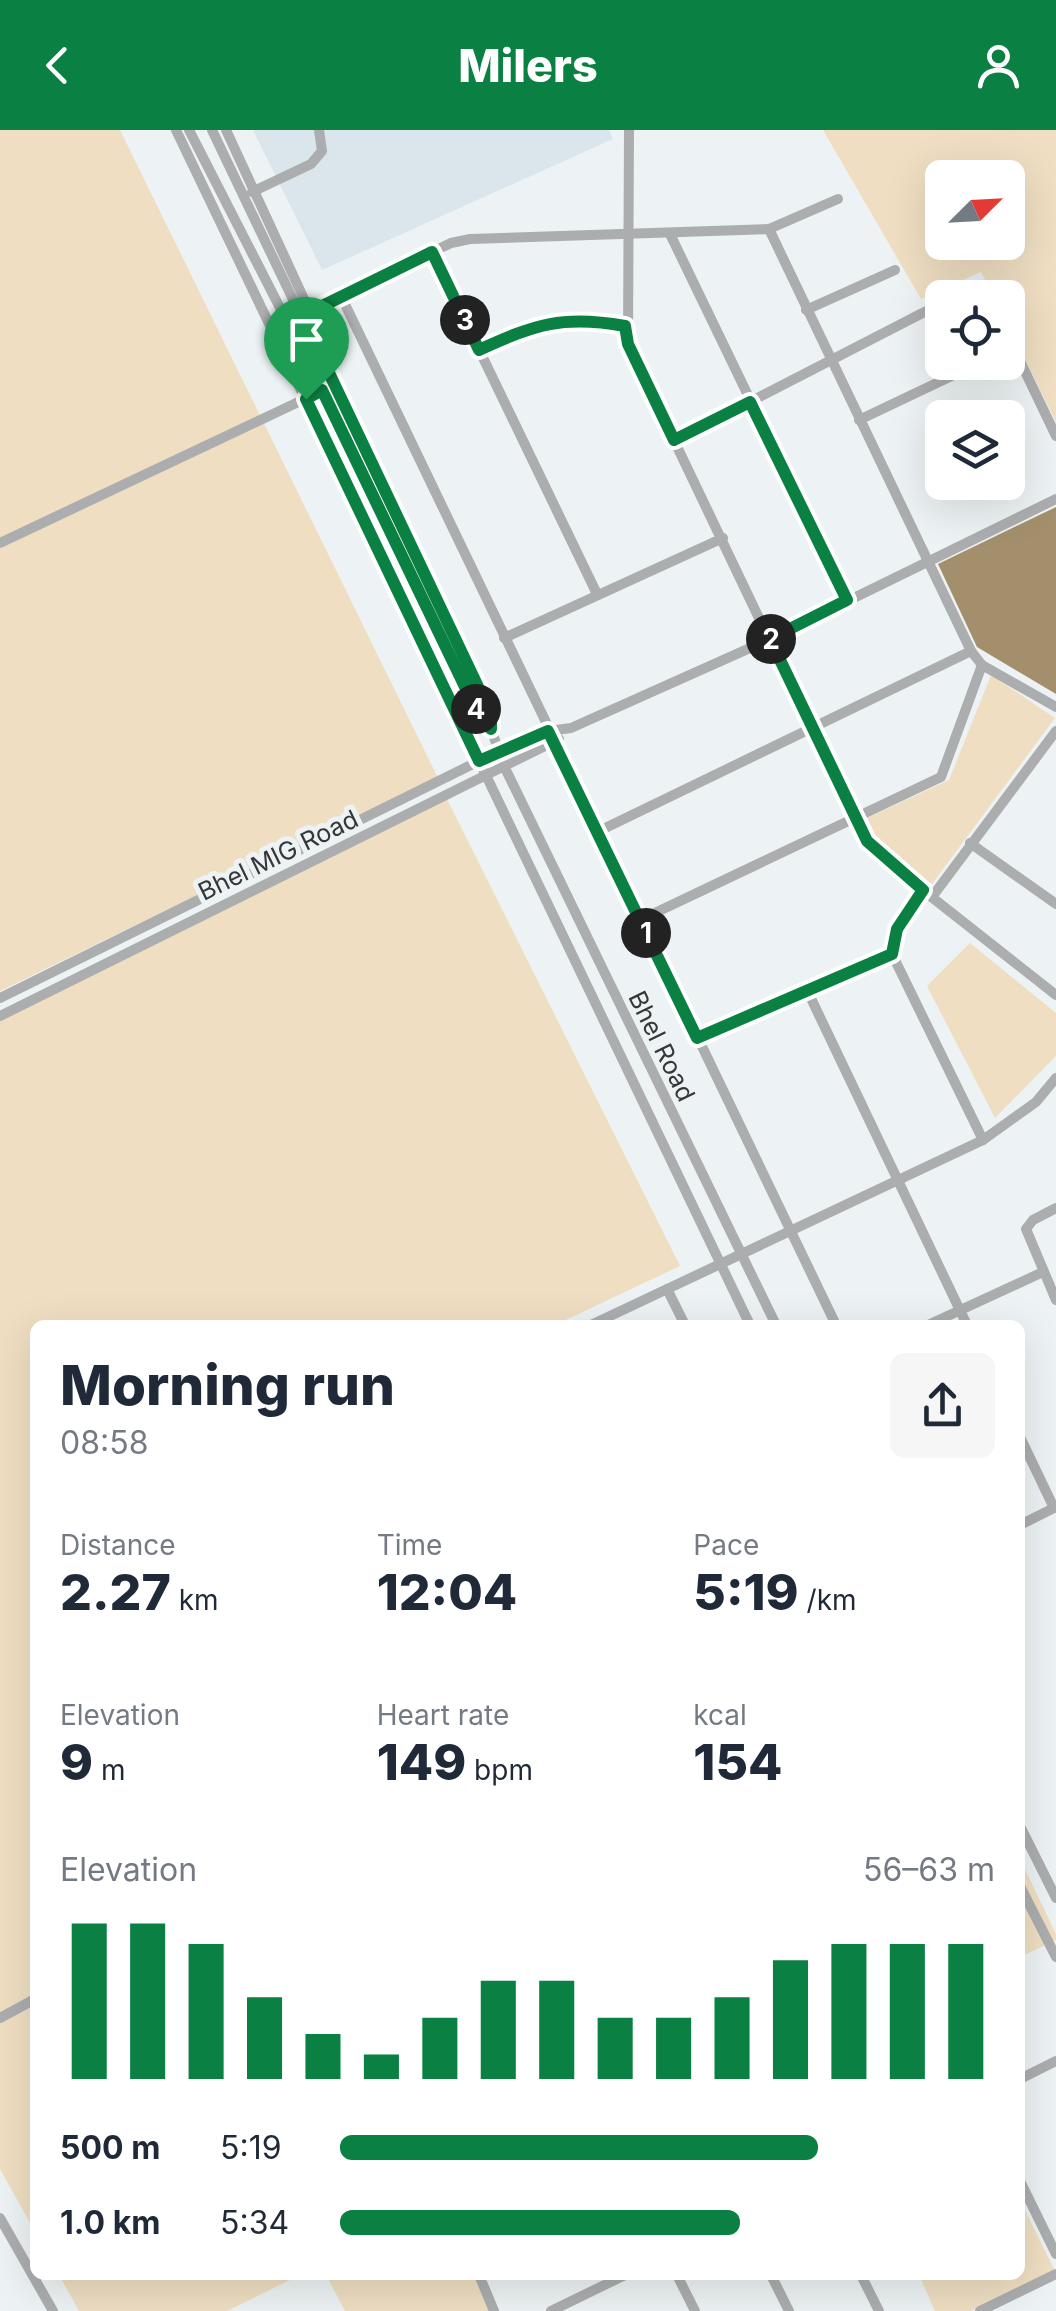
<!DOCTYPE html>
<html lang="en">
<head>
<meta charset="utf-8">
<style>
  :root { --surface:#fff; --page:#f6f6f7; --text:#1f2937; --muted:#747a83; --accent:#0b8043 }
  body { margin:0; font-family:Inter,sans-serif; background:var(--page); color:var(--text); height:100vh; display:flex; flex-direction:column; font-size:38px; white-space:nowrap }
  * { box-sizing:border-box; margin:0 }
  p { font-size:32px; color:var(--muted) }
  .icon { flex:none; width:55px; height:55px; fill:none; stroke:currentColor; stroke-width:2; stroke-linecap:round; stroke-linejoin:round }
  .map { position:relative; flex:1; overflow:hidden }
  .side { position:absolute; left:30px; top:1190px; width:995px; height:960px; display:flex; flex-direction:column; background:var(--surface); border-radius:15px; box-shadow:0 10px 40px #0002 }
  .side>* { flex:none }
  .needle { width:65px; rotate:66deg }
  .controls { position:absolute; left:925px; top:30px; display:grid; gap:20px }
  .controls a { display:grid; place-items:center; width:100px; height:100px; border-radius:15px; background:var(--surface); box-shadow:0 10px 40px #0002; font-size:50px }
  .pin { position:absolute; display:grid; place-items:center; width:85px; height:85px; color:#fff; margin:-102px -42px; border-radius:50% 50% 50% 0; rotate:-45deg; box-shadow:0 0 10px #0007 }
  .pin .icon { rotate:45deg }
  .km { position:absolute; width:50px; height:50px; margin:-25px; border-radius:50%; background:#222; color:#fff; font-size:28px; line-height:50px; text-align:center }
  .round { display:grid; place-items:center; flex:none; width:105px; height:105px; border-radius:15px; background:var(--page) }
  .head { display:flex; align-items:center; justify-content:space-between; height:170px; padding:0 30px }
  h1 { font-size:55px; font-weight:800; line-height:75px }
  .metrics { display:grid; grid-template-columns:repeat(3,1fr); gap:15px; height:170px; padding:10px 30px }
  .metrics div { display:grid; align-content:center }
  .metrics b { font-size:50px; font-weight:800 }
  .metrics small { font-size:28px; font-weight:400 }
  .metrics p { font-size:28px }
  .chart { height:280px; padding:20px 30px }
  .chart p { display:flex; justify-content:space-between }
  .chart svg { width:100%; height:180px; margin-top:10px; stroke:var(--accent); stroke-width:6 }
  ul { padding:0 30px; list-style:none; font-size:32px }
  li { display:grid; grid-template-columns:160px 120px 1fr; align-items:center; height:75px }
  li i { height:25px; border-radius:12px; background:var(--accent) }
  header { display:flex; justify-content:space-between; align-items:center; height:130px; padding:0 30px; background:var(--accent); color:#fff; font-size:45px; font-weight:800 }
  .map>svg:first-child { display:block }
</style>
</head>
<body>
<header><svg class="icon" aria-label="back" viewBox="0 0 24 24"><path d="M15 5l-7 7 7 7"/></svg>Milers<svg class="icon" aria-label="person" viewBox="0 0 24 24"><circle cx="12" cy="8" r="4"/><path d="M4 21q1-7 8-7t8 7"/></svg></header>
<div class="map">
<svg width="1056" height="2181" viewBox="0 0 1056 2181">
  <rect width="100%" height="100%" fill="#edf3f4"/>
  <path fill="#dae6eb" d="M253,0H609L613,9L322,140Z"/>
  <g fill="#efdec2" fill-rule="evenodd">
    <path d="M0,0H120L438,648L0,861Z"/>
    <path d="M823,0H1056V292L1008,195V168L994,167L981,142L921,169ZM942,48H1008V112H942Z"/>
    <path d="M991,545L1055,588L932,754L880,716L867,688L949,650Z"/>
    <path d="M445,665L680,1136L555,1195H35V2102L0,2039V886Z"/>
    <path d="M970,813L1056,883V926L995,988L927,856Z"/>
    <path d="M1020,1729L1056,1804V1810L1020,1827Z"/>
    <path d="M1020,2070L1055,2141L971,2181H935L919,2145H1020Z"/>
    <path d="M59,2145H300L227,2181H79Z"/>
    <path d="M326,2145H476L492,2181H345Z"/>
  </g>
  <path fill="#a48f6c" d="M1056,377V564L977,517L938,434Z"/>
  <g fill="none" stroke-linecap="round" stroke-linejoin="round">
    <g stroke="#abadae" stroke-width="10">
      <path d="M176,0L750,1195"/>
      <path d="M189,0L322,260L480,588L491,599"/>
      <path d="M212,0L491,584V599L505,638L776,1195"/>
      <path d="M226,0L310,182"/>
      <path d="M629,0L628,214L854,687L882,728L1056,865"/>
      <path d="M252,62L311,34L322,21L319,0"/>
      <path d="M769,99L838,69"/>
      <path d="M670,104L847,470"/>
      <path d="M432,122L597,464"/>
      <path d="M341,166L836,1195"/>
      <path d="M954,168L981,157L989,168"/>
      <path d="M806,180L895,140"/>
      <path d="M301,185L451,113L470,109L769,99L971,521L982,535L1056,577"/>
      <path d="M1008,206L1056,306"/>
      <path d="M479,219C536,194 563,185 625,197"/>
      <path d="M859,290L981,232"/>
      <path d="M674,311L942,173"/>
      <path d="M0,413L311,266"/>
      <path d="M504,508L723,408"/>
      <path d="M597,702L971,521"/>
      <path d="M970,713L1056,774"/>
      <path d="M923,760L897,799L892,824L983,1010"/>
      <path d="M932,767L1056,601"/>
      <path d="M640,790L941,647L982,535"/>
      <path d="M807,860L892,824"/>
      <path d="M0,868L479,631L548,601L571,598L770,509L1056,369"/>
      <path d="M0,886L559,609"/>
      <path d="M697,908L807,860L967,1195"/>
      <path d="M1056,1078L1033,1090L1026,1099L1056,1170"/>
      <path d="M667,1159L685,1195"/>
      <path d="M591,1195L983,1010L1036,972L1056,948"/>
      <path d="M928,1195L1043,1142"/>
      <path d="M1020,1307L1054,1378"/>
      <path d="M1020,1395L1056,1377"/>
      <path d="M1020,1696L1056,1768"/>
      <path d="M1020,1756L1056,1827"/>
      <path d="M0,1888L35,1869"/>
      <path d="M1020,1949L1056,1931"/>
      <path d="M1020,2051L1056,2124"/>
      <path d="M0,2088L53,2181"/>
      <path d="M479,2145L494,2181"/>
      <path d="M677,2145L695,2181"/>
      <path d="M771,2145L789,2181"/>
      <path d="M861,2145L879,2181"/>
      <path d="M551,2181L625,2145"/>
      <path d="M980,2181L1056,2144"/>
    </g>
  </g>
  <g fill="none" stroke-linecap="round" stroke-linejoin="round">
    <g stroke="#fff" stroke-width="20">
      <path id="route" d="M432,122L479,220C536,194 563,185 625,196L628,214L674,310L750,272L847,470L770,509L867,711L923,760L897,799L892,824L697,908L548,601L479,631L306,269L322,260L480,588L491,599V584L302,186Z"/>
    </g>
    <use href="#route" stroke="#0b8043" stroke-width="12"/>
  </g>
  <g text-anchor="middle" stroke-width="10" stroke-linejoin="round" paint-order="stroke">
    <g font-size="25" fill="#353738" stroke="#edf3f4">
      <text transform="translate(278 725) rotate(-26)" y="9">Bhel MIG Road</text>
      <text transform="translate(662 916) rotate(64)" y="9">Bhel Road</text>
    </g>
  </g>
</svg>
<div class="controls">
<a><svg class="needle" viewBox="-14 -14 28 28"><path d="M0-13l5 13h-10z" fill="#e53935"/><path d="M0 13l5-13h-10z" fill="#747a83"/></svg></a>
<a><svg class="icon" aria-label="locate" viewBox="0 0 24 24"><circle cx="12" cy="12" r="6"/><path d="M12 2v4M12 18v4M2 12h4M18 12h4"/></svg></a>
<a><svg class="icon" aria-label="layers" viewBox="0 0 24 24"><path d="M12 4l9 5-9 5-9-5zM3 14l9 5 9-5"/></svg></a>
</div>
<div class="pin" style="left:306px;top:269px;background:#1e9e55"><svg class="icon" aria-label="arrive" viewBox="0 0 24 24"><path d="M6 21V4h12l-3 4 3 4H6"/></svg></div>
<b class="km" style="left:646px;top:803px">1</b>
<b class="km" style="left:771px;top:509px">2</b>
<b class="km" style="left:465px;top:190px">3</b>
<b class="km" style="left:476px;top:579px">4</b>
<section class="side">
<div class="head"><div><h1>Morning run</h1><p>08:58</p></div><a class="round"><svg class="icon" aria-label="share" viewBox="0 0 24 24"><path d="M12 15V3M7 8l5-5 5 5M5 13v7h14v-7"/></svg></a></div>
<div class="metrics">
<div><p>Distance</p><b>2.27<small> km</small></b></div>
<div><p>Time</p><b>12:04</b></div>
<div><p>Pace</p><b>5:19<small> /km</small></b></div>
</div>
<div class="metrics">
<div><p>Elevation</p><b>9<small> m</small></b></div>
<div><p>Heart rate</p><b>149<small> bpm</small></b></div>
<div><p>kcal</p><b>154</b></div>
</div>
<div class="chart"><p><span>Elevation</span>56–63 m</p>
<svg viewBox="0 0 160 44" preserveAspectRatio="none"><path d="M5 44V6M15 44V6M25 44V11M35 44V24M45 44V33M55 44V38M65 44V29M75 44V20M85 44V20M95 44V29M105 44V29M115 44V24M125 44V15M135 44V11M145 44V11M155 44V11"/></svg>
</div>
<ul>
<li><b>500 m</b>5:19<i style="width:73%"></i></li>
<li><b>1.0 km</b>5:34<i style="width:61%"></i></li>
</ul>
</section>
</div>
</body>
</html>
